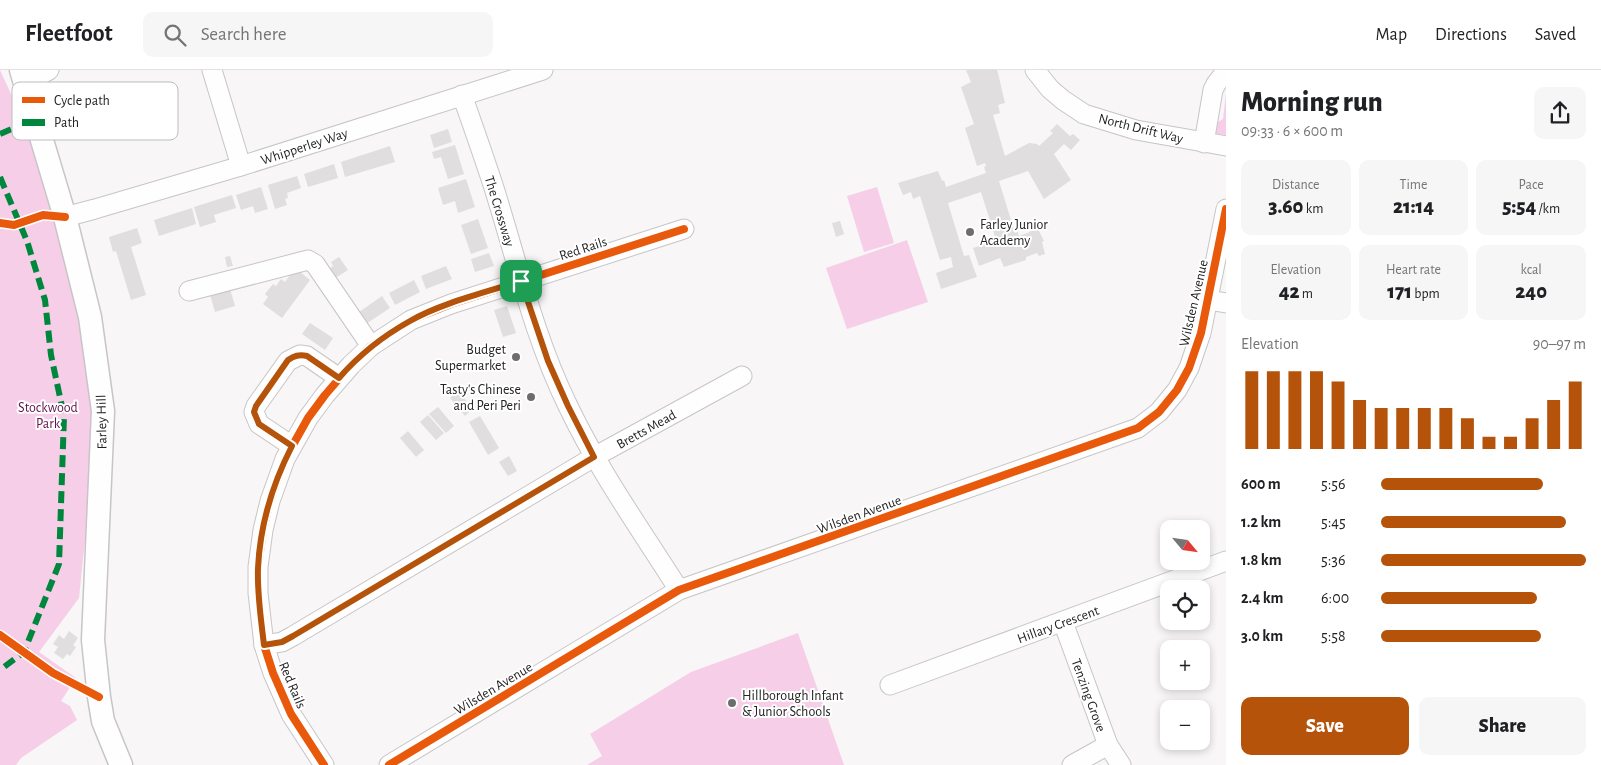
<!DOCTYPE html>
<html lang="en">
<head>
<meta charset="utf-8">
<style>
  :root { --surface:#fff; --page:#f6f6f6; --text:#202124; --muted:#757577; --line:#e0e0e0; --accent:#b45309 }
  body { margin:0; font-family:"Alegreya Sans",sans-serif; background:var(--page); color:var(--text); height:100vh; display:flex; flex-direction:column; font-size:19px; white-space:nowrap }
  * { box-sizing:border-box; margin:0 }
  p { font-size:16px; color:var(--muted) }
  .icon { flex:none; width:28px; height:28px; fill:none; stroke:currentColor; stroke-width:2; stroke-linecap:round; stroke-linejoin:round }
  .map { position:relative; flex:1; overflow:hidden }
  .drawer { display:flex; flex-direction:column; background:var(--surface); width:375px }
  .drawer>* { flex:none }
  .needle { width:32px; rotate:119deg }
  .tools { position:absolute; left:1160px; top:450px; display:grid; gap:10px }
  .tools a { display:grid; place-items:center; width:50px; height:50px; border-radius:10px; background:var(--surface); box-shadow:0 2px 8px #0003; font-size:25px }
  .pin { position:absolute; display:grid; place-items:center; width:42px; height:42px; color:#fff; margin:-21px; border-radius:10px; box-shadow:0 2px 8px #0006 }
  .round { display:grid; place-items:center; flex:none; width:52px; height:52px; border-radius:10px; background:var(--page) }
  .overview { display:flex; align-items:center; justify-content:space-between; height:85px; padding:0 15px }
  h1 { font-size:28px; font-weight:800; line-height:38px }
  .stats { display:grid; grid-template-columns:repeat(3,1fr); gap:8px; height:85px; padding:5px 15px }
  .stats div { display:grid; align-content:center; border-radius:10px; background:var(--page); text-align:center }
  .stats b { font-size:21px; font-weight:800 }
  .stats small { font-size:14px; font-weight:400 }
  .stats p { font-size:14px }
  .chart { height:140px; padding:10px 15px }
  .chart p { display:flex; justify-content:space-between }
  .chart svg { width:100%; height:90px; margin-top:5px; stroke:var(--accent); stroke-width:6 }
  .action { display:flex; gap:10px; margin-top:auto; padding:10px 15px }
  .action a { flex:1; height:58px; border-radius:10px; background:var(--accent); color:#fff; font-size:20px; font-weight:800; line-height:58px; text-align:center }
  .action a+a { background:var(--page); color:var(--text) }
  ul { padding:0 15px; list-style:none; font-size:16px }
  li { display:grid; grid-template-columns:80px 60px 1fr; align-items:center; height:38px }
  li i { height:12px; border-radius:6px; background:var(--accent) }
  header { display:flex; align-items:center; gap:30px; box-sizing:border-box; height:70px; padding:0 25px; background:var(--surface); border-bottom:1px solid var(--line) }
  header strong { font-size:24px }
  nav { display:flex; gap:28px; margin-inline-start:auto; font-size:18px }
  .search { width:350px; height:45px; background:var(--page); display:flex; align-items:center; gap:12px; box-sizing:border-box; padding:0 18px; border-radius:10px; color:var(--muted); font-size:19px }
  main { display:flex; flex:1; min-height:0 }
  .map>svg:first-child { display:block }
</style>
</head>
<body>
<header>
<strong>Fleetfoot</strong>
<div class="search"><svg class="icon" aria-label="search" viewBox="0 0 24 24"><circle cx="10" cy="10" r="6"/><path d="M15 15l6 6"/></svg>Search here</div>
<nav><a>Map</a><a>Directions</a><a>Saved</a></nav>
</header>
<main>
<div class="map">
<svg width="1226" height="695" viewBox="0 0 1226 695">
  <rect width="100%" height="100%" fill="#f8f6f7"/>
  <g fill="#f7cee7">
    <path d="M0,0L49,107L62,151L98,342L79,528L39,582L76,608L61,631L70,636L77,650L21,688L16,695H0Z"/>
    <path d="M1226,23V65L1211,63V56L1223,49Z"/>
    <path d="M877,117L894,173L864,182L847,126Z"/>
    <path d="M907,170L928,232L847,259L826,198Z"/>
    <path d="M798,563L844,695H587L602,686L590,664L691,602Z"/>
  </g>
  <g fill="#e0dedf">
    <path d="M966,0H997L998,3L1005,33L998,35L1000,43L993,45L1005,86L1029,73L1037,74L1039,76L1053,63L1050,61L1057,54L1070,66L1073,64L1080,70L1071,80L1064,74L1054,84L1071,110L1044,129L1028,101L999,111L1015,163L1018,162L1019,166L1030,162L1029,159L1037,157L1044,171L1042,172L1045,184L1039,186L1037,183L1026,187V190L1004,197L1000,188L979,196L973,178L996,170L981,122L948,133L964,186L969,185L977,207L941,219L936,203L953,197L951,187L940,190L920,126L913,129L911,122L903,125L898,113L938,101L942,111L944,110L946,117L986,103L984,97L986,96L985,93L977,96L965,58L974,54L961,17L971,12Z"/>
    <path d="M448,59L452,72L434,78L430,65Z"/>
    <path d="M455,75L464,104L448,109L441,87L434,89L432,82Z"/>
    <path d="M390,76L395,92L345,107L341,92Z"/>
    <path d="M334,94L338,108L308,117L304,104Z"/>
    <path d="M297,106L301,118L287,123L288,128L285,129L287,135L275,139L268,115Z"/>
    <path d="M466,109L475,137L458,143L455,131L443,135L438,118Z"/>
    <path d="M261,117L268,139L255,143L253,136L241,140L236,125Z"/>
    <path d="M232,125L236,138L214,145L216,152L200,157L194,137Z"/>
    <path d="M192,138L196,154L159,166L154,150Z"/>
    <path d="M478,149L488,178L471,184L461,155Z"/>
    <path d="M840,151L844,164L836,167L832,153Z"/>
    <path d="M137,158L142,173L131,177L146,225L131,230L116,181L113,182L109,167Z"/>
    <path d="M489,183L494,196L475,202L471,189Z"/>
    <path d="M230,186L233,196L227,197L225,187Z"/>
    <path d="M339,187L348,200L332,210L326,201L333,196L331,192Z"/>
    <path d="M446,196L452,209L426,219L421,206Z"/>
    <path d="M295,198L310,210L282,248L263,234L268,227L265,224L273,214L276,216L281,209L285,212Z"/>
    <path d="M414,210L420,222L395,235L389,223Z"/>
    <path d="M230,219L235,236L215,242L210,225Z"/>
    <path d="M382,226L390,238L366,254L359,242Z"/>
    <path d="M507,236L516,263L503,267L494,240Z"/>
    <path d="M310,253L333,268L325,280L302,264Z"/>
    <path d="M458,321L473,339L465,346L450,328Z"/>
    <path d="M438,337L454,356L446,363L429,344Z"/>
    <path d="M428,345L444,363L436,370L420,352Z"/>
    <path d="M480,346L499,378L488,385L469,352Z"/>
    <path d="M408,361L424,380L416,387L400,368Z"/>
    <path d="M509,386L517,401L508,406L499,392Z"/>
    <path d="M69,561L78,568L73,575L76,577L70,586L67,584L63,589L54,583L58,577L53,574L59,565L64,569Z"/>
  </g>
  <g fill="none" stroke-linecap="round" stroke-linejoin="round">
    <g stroke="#c7c5c6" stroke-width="21">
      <g id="minor">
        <path d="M212,0L241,96"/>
        <path d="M1035,0L1050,19L1063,30L1084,44L1136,60L1226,76"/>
        <path d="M24,14L49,0"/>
        <path d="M462,25C473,56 484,87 494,118C517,191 534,267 568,336C599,401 641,460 679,520"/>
        <path d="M1204,73L1213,20L1216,14L1226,1"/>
        <path d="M65,147L95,139L241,96L543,0"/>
        <path d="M189,221L308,190L315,194L371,276"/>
        <path d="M1208,230L1226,233"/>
        <path d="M292,376L259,354L254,342L256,336L288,291L300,285L307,286L339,308"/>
        <path d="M1063,552L1108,675L1121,695"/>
        <path d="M264,575L282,572L293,566L594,387L742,306"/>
        <path d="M890,615L1226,491"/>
        <path d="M324,695L291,644L273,603L264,575L258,523V497L263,460L270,431L285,389L308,348L325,325L351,295L371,276L411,250L451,234L684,159"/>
        <path d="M389,695L679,520L1138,358L1159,342L1177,320L1189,298L1201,263L1226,139"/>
        <path d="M1072,695L1108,675"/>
      </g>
    </g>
    <g stroke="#c7c5c6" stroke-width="25">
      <path id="major" d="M21,0L65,147L90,247L103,341L93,570L99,627L103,651L121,695"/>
    </g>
    <use href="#minor" stroke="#fefefe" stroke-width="19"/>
    <use href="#major" stroke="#fefefe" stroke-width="22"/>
    <g stroke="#00873e" stroke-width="6" stroke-dasharray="12 6" stroke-linecap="butt">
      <path d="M0,64L35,49"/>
      <path d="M0,107L27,171L45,230L51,285L64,346L59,494L24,582L0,600"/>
    </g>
    <g stroke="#fff" stroke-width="11">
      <g id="cycleway">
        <path d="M0,153L14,155L43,145L65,147"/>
        <path d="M0,565L53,603L99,627"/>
        <path d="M324,695L291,644L273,603L264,575L258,523V497L263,460L270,431L285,389L308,348L325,325L351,295L371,276L411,250L451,234L684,159"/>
        <path d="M389,695L679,520L1138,358L1159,342L1177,320L1189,298L1201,263L1226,139"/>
      </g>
    </g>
    <use href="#cycleway" stroke="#e8590c" stroke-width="8"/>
  </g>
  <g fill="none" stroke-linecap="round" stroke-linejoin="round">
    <g stroke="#fff" stroke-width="10">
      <path id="route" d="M521,211L548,291L568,336L594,387L293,566L282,572L264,575C261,549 257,524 258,498C260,456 273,413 292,376L259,354L254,342L256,336L288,290C294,286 299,284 307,286L339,308C359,285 383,266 410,251C441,233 487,222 521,211Z"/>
    </g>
    <use href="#route" stroke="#b45309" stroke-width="6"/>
  </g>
  <g fill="#6e6d6e" stroke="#fff" stroke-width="2">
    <circle cx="970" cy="162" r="5"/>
    <circle cx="516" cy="287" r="5"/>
    <circle cx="531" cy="327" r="5"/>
    <circle cx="732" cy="633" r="5"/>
  </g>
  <g text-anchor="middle" stroke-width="4" stroke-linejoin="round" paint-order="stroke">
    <g font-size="14" fill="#242324" stroke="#fff">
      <text transform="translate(1141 58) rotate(14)" y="5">North Drift Way</text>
      <text transform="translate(304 76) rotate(-18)" y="5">Whipperley Way</text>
      <text transform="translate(500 141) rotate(73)" y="5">The Crossway</text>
      <text transform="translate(583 178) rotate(-18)" y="5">Red Rails</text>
      <text transform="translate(1193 233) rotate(-77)" y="5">Wilsden Avenue</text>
      <text transform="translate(101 352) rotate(-91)" y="5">Farley Hill</text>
      <text transform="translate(646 359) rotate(-29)" y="5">Bretts Mead</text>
      <text transform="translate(859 444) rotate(-20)" y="5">Wilsden Avenue</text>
      <text transform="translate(1058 554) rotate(-20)" y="5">Hillary Crescent</text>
      <text transform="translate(293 615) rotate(67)" y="5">Red Rails</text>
      <text transform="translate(493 618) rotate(-31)" y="5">Wilsden Avenue</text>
      <text transform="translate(1089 625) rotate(70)" y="5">Tenzing Grove</text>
    </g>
    <g font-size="14" fill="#242324" stroke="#fff" text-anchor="start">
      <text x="980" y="159">Farley Junior<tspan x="980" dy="16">Academy</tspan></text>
      <text x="506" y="284" text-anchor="end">Budget<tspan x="506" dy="16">Supermarket</tspan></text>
      <text x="521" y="324" text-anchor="end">Tasty's Chinese<tspan x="521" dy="16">and Peri Peri</tspan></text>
      <text x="742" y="630">Hillborough Infant<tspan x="742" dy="16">&amp; Junior Schools</tspan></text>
    </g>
    <g font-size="14" fill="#601249" stroke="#fff">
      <text x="48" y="342">Stockwood<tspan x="48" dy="16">Park</tspan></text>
    </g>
  </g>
  <rect x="12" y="12" width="166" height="58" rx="8" fill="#fff" stroke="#bdbdbd" stroke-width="1"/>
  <rect x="22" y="27" width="23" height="6" fill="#e8590c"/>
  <rect x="22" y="49" width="23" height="7" fill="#00873e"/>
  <g font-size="14" fill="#242324">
    <text x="54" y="35">Cycle path</text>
    <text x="54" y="57">Path</text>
  </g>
</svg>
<div class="tools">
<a><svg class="needle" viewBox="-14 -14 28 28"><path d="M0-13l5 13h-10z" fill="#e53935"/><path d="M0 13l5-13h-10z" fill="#757577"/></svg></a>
<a><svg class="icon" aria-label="locate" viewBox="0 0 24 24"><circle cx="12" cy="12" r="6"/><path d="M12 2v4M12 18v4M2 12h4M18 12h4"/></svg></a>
<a>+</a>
<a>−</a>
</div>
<div class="pin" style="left:521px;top:211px;background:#1e9e55"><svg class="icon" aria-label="arrive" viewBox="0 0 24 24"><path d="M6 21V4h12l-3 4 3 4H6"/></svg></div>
</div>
<section class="drawer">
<div class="overview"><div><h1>Morning run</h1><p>09:33 · 6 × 600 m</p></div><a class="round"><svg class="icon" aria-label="share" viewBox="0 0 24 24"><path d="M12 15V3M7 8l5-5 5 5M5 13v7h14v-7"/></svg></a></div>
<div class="stats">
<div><p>Distance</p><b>3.60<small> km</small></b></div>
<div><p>Time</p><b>21:14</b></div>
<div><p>Pace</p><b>5:54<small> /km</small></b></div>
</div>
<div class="stats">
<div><p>Elevation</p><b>42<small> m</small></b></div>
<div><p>Heart rate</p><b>171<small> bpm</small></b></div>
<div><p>kcal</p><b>240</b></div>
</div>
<div class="chart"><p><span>Elevation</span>90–97 m</p>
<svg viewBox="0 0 160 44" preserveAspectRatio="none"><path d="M5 44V6M15 44V6M25 44V6M35 44V6M45 44V11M55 44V20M65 44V24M75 44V24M85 44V24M95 44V24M105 44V29M115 44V38M125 44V38M135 44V29M145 44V20M155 44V11"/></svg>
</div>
<ul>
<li><b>600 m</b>5:56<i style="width:79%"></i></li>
<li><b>1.2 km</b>5:45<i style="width:90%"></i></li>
<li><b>1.8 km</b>5:36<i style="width:100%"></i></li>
<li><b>2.4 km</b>6:00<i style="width:76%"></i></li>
<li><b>3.0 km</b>5:58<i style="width:78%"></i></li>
</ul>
<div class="action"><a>Save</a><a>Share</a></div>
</section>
</main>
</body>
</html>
